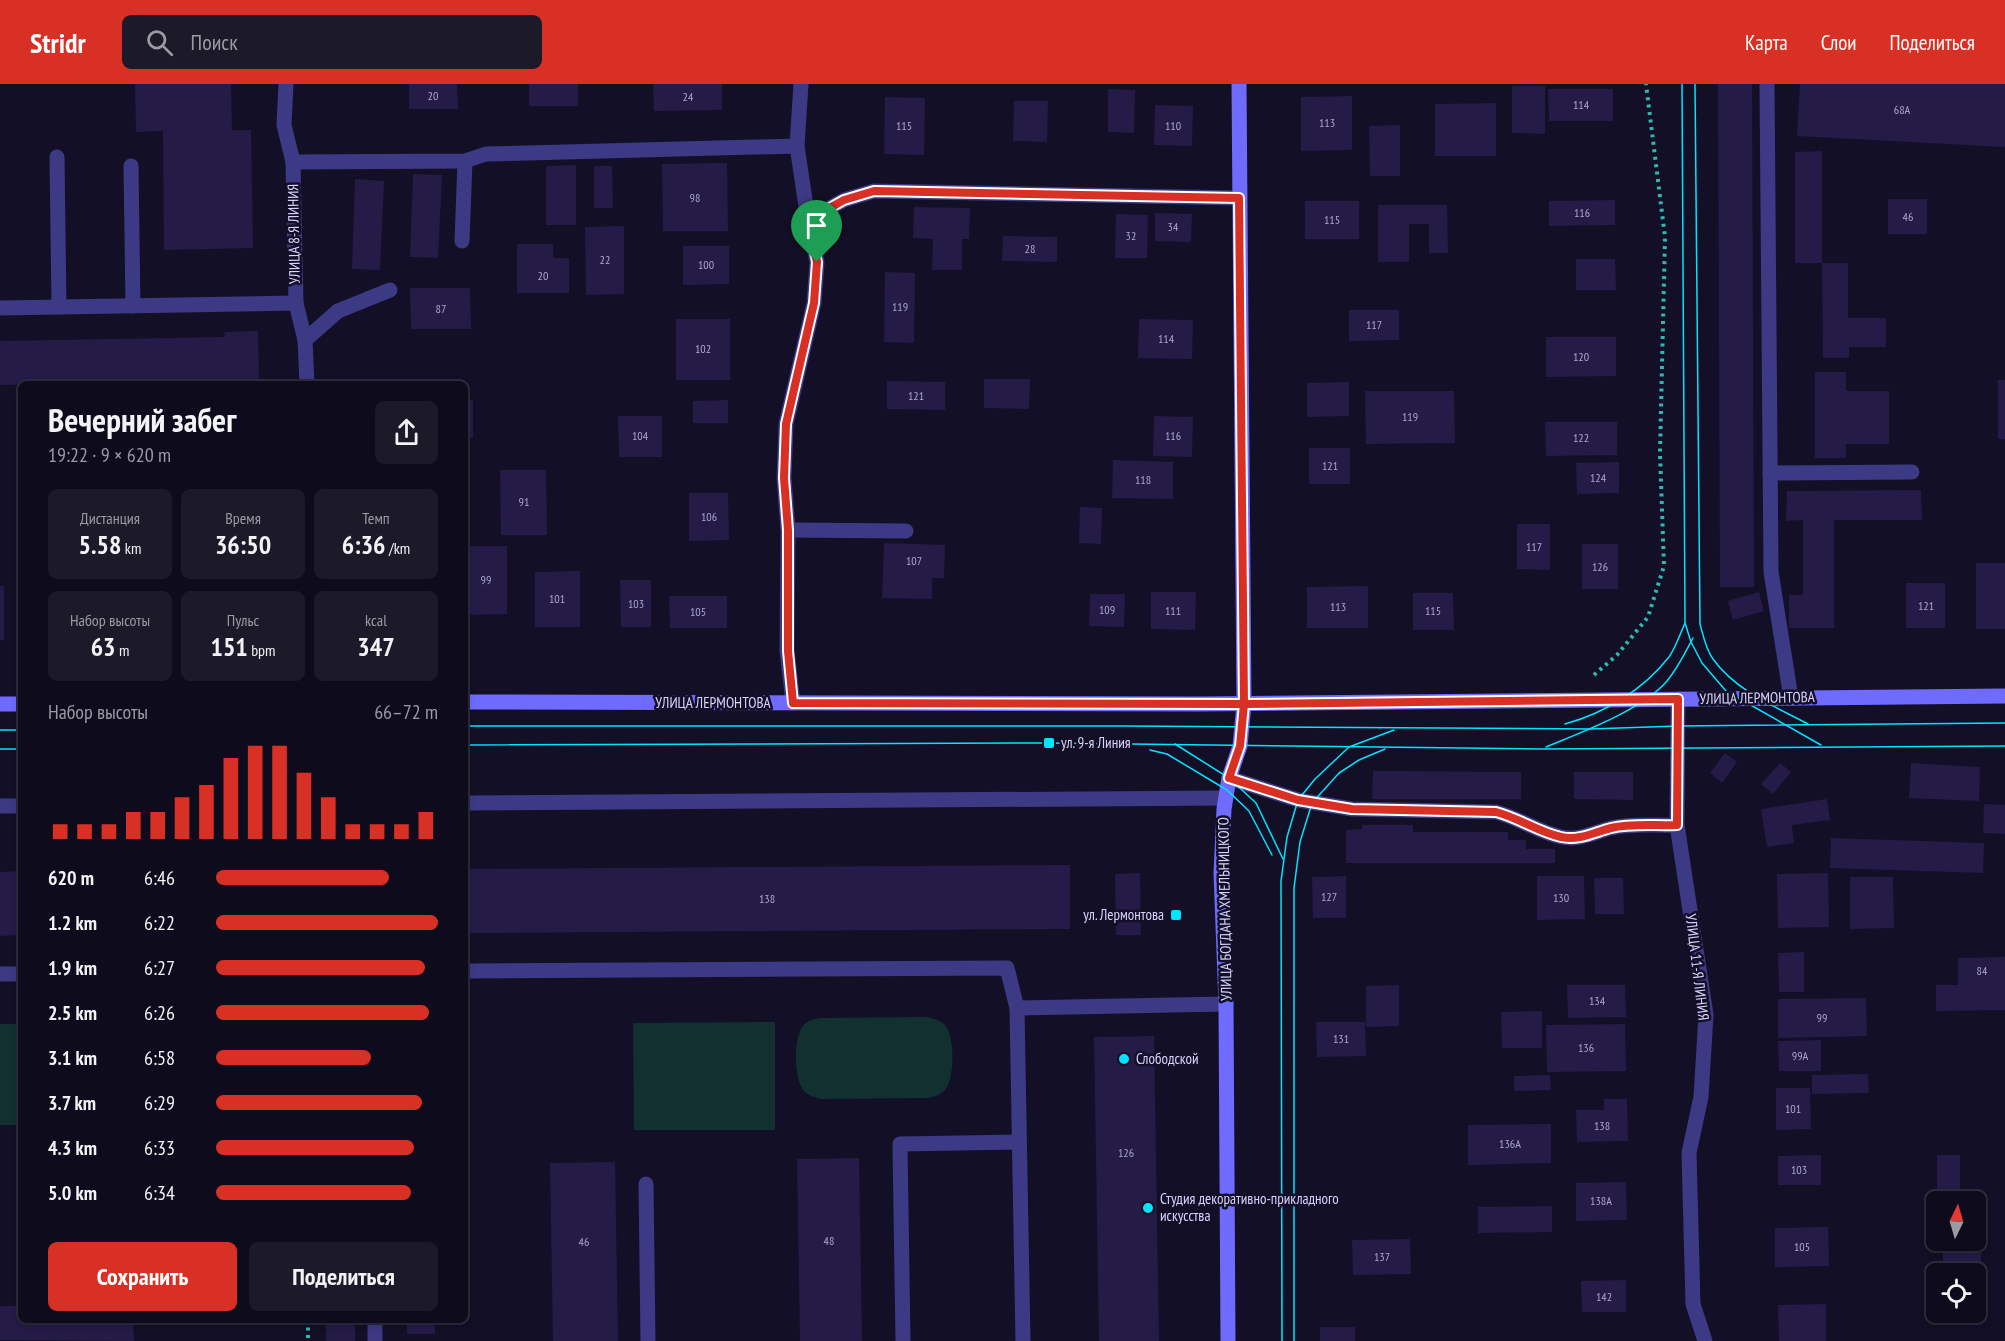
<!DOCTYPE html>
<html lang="ru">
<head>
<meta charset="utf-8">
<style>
  :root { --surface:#0e0b1c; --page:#1c1929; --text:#f1f3f6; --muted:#9b9ba3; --line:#2e2b3b; --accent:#d93025 }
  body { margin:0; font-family:"PT Sans Narrow",sans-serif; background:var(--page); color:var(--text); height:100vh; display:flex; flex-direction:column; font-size:22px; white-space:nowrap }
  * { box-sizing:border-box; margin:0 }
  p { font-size:20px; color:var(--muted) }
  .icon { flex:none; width:33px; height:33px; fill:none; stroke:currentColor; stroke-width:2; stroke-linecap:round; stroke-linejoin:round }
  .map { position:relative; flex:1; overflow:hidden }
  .details { position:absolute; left:18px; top:297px; width:450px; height:942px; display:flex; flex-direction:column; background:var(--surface); border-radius:9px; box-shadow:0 3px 9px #0003,0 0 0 2px var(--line) }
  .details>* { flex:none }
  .needle { width:39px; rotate:5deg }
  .fabs { position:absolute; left:1926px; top:1107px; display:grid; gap:12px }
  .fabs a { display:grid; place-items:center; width:60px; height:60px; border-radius:9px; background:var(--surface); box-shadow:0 3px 9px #0003,0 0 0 2px var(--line); font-size:30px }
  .pin { position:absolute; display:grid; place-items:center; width:51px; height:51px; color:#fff; margin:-62px -26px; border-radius:50% 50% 50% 0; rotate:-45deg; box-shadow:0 0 6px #0007 }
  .pin .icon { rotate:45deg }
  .round { display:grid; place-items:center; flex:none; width:63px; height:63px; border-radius:9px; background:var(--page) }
  .headline { display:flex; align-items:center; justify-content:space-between; height:102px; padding:0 30px }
  h1 { font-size:33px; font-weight:700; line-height:45px }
  .figures { display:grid; grid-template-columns:repeat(3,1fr); gap:9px; height:102px; padding:6px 30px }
  .figures div { display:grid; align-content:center; border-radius:9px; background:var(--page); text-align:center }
  .figures b { font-size:26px; font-weight:700 }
  .figures small { font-size:16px; font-weight:400 }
  .figures p { font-size:16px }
  .chart { height:168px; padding:12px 30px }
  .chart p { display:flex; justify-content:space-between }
  .chart svg { width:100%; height:108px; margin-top:6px; stroke:var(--accent); stroke-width:6 }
  .cta { display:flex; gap:12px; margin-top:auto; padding:12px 30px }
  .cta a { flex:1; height:69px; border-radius:9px; background:var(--accent); color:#fff; font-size:24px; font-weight:700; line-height:69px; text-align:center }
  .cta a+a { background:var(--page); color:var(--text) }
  ul { padding:0 30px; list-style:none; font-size:20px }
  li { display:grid; grid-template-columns:96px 72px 1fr; align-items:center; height:45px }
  li i { height:15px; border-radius:8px; background:var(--accent) }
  header { display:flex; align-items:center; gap:36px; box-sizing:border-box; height:84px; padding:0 30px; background:var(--accent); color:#fff }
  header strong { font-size:28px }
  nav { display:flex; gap:33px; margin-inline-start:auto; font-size:21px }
  .search { width:420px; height:54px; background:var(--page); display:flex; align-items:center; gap:15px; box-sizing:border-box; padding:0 21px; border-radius:9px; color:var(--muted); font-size:22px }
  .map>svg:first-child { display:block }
</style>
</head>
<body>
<header>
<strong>Stridr</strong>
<div class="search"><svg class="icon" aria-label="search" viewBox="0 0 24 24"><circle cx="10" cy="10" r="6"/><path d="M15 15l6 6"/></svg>Поиск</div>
<nav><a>Карта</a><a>Слои</a><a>Поделиться</a></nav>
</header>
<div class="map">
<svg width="2005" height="1257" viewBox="0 0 2005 1257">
  <rect width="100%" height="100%" fill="#130f26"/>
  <g fill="#12302f">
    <path d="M927,933C934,935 940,936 945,941C955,951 955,995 945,1006C940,1011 935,1013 928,1014L821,1015C814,1013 809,1012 804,1007C794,996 793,953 803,942C808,936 814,935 821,934Z"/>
    <path d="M775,938V1046H634L633,939Z"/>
    <rect x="0" y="940" width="21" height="101"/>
  </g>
  <g fill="#241b47">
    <path d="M135,0H231L232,46H251L253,164L164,166L163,47L136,48Z"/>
    <path d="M409,0H457L458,25H409Z"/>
    <rect x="529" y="0" width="49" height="22"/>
    <path d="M653,0H722V26L654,27Z"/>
    <path d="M1718,0H1752L1754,503H1720Z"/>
    <path d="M1800,0H2005V63L1797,52Z"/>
    <path d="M1512,2H1545V50L1512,49Z"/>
    <path d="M1108,5L1135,6L1134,49L1108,48Z"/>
    <path d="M1548,5H1613V37H1549Z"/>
    <path d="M1352,12V66L1301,67V13Z"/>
    <path d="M885,13L925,14L924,71L884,70Z"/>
    <path d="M1014,17H1048L1047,58L1013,57Z"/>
    <path d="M1496,19V72H1435V20Z"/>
    <path d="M1155,21L1193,22L1192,62L1154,61Z"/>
    <path d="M1400,41V92H1370L1369,42Z"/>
    <path d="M1822,67V179H1795V68Z"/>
    <path d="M727,79L728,147H663L662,80Z"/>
    <path d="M576,81V141H546V82Z"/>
    <path d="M594,82H612L613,124H594Z"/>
    <path d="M413,90L442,91L438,174L410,173Z"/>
    <path d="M355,95L384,97L380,186L352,185Z"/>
    <rect x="1888" y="115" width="39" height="35"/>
    <path d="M1615,116V141L1549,142V117Z"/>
    <rect x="1305" y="117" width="54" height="38"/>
    <path d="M1378,121H1447L1448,169H1429V140H1409V178H1378Z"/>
    <path d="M914,123L970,124L969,155H962V186H932L933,155L913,154Z"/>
    <path d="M1155,129L1192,130L1191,158L1155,157Z"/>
    <path d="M1116,130L1148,131L1147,174H1115Z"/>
    <path d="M624,142V210L586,211L585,143Z"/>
    <path d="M1003,152L1057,153V178L1002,177Z"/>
    <path d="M517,160H553V174H569V209H517Z"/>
    <path d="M683,162H729V200L683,201Z"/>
    <path d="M1576,175H1615L1616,206H1576Z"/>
    <path d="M1822,179H1848V234H1886V263H1849V274H1823Z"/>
    <path d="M885,188L915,189L914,259L884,258Z"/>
    <path d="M410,204H470L471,245H411Z"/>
    <path d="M1349,226H1399V256L1349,257Z"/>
    <rect x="676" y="235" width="54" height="61"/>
    <path d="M1139,235L1193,236L1192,275L1138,274Z"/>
    <path d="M258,247L259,296L0,301V257L225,253L224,248Z"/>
    <path d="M1546,253H1616V292L1546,293Z"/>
    <path d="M1815,288H1846V307H1889V360H1846V374H1815Z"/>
    <path d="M984,295H1030L1029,325L984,324Z"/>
    <rect x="1998" y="296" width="7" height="59"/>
    <path d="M887,297L945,298V326L887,325Z"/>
    <path d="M1349,298V332L1307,333V299Z"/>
    <path d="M1365,307H1454L1455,359L1366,360Z"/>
    <rect x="465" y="316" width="8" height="38"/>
    <path d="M728,316V339H693V317Z"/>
    <path d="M618,332H662V373H619Z"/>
    <path d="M1154,332L1193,333L1192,373L1153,372Z"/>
    <path d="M1545,338H1617V371L1546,372Z"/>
    <rect x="1309" y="364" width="41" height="36"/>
    <path d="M1113,376L1173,378V415L1112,414Z"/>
    <path d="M1619,378V409L1577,410L1576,379Z"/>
    <path d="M500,386H546L547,451H501Z"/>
    <path d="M1921,406L1922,436H1834V544H1789V511H1803V436L1786,437L1787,407Z"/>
    <path d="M689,409H728L729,456L689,457Z"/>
    <path d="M1080,423L1102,424L1101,460L1079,459Z"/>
    <path d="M1517,440H1550V486L1517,485Z"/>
    <path d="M884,459L945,461L944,494H932V515L882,514Z"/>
    <rect x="1582" y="460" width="36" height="45"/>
    <path d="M465,462H507V530L465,531Z"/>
    <rect x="1976" y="479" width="29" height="66"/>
    <path d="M580,487V543H535V488Z"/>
    <path d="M620,496H651V543H621Z"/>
    <rect x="1906" y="499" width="39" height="45"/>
    <rect x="0" y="502" width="4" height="54"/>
    <path d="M1368,502V544H1307V503Z"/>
    <path d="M1151,508H1196L1195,546L1151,545Z"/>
    <path d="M1759,508L1764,527L1733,536L1728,517Z"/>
    <path d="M1413,509H1453L1454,546H1413Z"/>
    <path d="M1090,510H1125L1124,543L1089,542Z"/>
    <path d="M669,512H727V544H670Z"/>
    <path d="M1725,669L1737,678L1722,699L1710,689Z"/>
    <path d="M1780,679L1791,688L1773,710L1761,700Z"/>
    <path d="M1911,679L1980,683L1979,717L1909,714Z"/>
    <path d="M1373,687L1521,688V715H1372Z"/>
    <path d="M1574,688H1633V716L1574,715Z"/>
    <path d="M1827,715L1830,736L1792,741L1794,759L1767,763L1761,725Z"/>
    <path d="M1984,720L2005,721V750L1983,749Z"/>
    <path d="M1362,741H1413V748H1508V756H1526V765H1555V779H1346V746L1362,745Z"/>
    <path d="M1831,754L1984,759L1983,789L1830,784Z"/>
    <path d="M1070,781V845L465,849V785Z"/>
    <path d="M21,787V851L0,852V788Z"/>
    <path d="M1140,789L1141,851H1116L1115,790Z"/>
    <path d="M1828,789L1829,843L1778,844L1777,790Z"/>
    <path d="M1346,792V834H1313L1312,793Z"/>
    <path d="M1537,792H1584L1585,835L1537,836Z"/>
    <path d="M1850,793H1893L1894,844L1850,845Z"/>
    <path d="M1594,794H1623L1624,830H1595Z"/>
    <path d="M1804,868V908H1779L1778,869Z"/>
    <path d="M2005,873V926L1936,927V901H1958V874Z"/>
    <path d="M1399,901V942L1366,943V902Z"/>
    <path d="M1567,901H1625L1626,933L1568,934Z"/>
    <path d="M1866,914L1867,952L1778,954V915Z"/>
    <path d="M1542,927V964H1502L1501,928Z"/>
    <path d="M1316,938H1365L1366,972L1317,973Z"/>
    <path d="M1625,940L1626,987L1547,988L1546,941Z"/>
    <path d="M1154,952L1159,1257H1099L1094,953Z"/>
    <path d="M1821,956V987H1779L1778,957Z"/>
    <path d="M1868,990L1869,1009L1812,1010V991Z"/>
    <path d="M1550,991L1551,1006L1514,1007V992Z"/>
    <path d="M1776,1004H1810L1811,1045L1776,1046Z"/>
    <path d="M1604,1015H1627L1628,1057L1577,1058L1576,1026H1604Z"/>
    <path d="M1551,1040V1079L1468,1081V1041Z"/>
    <path d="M1821,1071V1101H1778V1072Z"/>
    <path d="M1937,1071H1960V1105L1937,1106Z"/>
    <path d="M859,1074L862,1257H800L797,1075Z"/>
    <path d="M615,1078L618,1257H553L550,1079Z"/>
    <path d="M1626,1098L1627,1136L1576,1137V1099Z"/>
    <path d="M1552,1122V1148L1478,1149V1123Z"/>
    <path d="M1828,1143L1829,1182L1775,1183V1144Z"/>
    <path d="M1410,1155L1411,1190L1353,1191L1352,1156Z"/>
    <path d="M1981,1168L1982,1208H1976V1190H1943V1169Z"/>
    <path d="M1626,1196V1228H1582L1581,1197Z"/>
    <path d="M1826,1220V1257H1779L1778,1221Z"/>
    <path d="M0,1222H21V1236H133L134,1257L0,1256Z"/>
    <rect x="326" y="1236" width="29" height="21"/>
    <rect x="407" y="1236" width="28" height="14"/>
    <rect x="1320" y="1243" width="35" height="14"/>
  </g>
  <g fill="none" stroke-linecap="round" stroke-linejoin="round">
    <g stroke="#2fb8b0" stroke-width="4" stroke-dasharray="3 4.5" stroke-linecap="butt">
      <path d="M1594,591L1617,571L1648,533L1664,482L1660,369L1665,153L1646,0"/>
      <path d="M308,1236V1257"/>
    </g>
    <g stroke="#3d3a85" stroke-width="15">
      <path d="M1767,0L1771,488L1791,614"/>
      <path d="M57,73L59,223"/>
      <path d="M293,78L465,77L486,70L797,62"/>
      <path d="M131,82L133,222"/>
      <path d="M808,136L844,116L874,107L1239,114"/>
      <path d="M462,157L465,77"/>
      <path d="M0,224L296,219"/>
      <path d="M305,256L338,227L390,206"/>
      <path d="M1770,389L1912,388"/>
      <path d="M788,446L906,447"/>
      <path d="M465,719L1226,714"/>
      <path d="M0,722H21"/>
      <path d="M465,887L1007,884L1017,924L1023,1257"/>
      <path d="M0,890H21"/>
      <path d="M1017,924L1226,920"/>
      <path d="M646,1100L648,1257"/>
      <path d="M903,1257L900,1060L1019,1058"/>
    </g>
    <g stroke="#3d3a85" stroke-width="15">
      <path d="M286,0L284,41L293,78L296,219L305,256L307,300"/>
      <path d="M1678,615L1677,741L1706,931L1701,1013L1689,1069L1693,1220L1705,1257"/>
      <path d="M793,619L787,567L788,446L784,394L786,340L814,219L817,178L808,136L797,62L801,0"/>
      <path d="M1229,694L1298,716L1352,725L1496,728C1519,734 1538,748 1561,753C1579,757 1595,748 1611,744C1632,739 1656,742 1677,741"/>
      <path d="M375,1236V1257"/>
    </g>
    <g stroke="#6f6bff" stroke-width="15">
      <path d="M465,618L1199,620L2005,612"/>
      <path d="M0,620H21"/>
      <path d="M1228,1257L1226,920L1221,789L1224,725L1229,694L1240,662L1244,620L1239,0"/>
    </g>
    <g stroke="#00e5ff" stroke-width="1.5">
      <path d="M1682,0L1685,539L1691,558L1702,579L1726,607L1821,661"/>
      <path d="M1695,0L1700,540C1703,551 1706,566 1713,575C1736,607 1774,622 1808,640"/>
      <path d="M1565,640C1605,629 1643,606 1669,573C1676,563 1680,550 1685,539"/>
      <path d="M465,642H1125L1590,645L1678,642L2005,639"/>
      <path d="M0,646H21"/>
      <path d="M1175,660L1229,694L1256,719L1283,775"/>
      <path d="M465,661L1049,659L1541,665L2005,662"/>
      <path d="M1546,663C1582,648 1642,626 1667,597C1678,584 1685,569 1693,554"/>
      <path d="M0,665H21"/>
      <path d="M1150,666L1167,670L1227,706L1249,727L1272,771"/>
      <path d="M1282,1257L1281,797L1287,753L1298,716L1315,695L1349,663L1394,646"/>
      <path d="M1294,1257V804L1300,758L1312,719L1339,689L1359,676L1385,665"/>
    </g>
  </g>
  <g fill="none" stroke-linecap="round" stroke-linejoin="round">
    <g stroke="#fff" stroke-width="12">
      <path id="route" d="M817,178L814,219L786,340L784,394L788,446V567L793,619L1244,620L1240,662L1229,694L1298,716L1352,725L1496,728C1519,734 1538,748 1561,753C1579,757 1595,748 1611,744C1632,739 1656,742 1677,741L1678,615L1244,620L1239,114L874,107L844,116L808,136L817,178"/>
    </g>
    <use href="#route" stroke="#d93025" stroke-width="8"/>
  </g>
  <g fill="#00e5ff" stroke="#130f26" stroke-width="2">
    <rect x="1043" y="653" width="12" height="12" rx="3"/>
    <rect x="1170" y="825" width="12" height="12" rx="3"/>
    <circle cx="1124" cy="975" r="6"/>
    <circle cx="1148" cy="1124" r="6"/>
  </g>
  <g text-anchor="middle" stroke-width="5" stroke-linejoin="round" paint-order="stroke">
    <g font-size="12" fill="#aca6d1">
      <text x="433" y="16">20</text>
      <text x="688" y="17">24</text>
      <text x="1581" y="25">114</text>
      <text x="1902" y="30">68А</text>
      <text x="1327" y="43">113</text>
      <text x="904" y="46">115</text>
      <text x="1173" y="46">110</text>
      <text x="695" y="118">98</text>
      <text x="1582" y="133">116</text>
      <text x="1908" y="137">46</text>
      <text x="1332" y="140">115</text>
      <text x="1173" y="147">34</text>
      <text x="1131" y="156">32</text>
      <text x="1030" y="169">28</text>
      <text x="605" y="180">22</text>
      <text x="706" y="185">100</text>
      <text x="543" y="196">20</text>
      <text x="900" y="227">119</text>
      <text x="441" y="229">87</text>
      <text x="1374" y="245">117</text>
      <text x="1166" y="259">114</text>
      <text x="703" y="269">102</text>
      <text x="1581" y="277">120</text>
      <text x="916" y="316">121</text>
      <text x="1410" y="337">119</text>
      <text x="640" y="356">104</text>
      <text x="1173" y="356">116</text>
      <text x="1581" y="358">122</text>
      <text x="1330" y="386">121</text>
      <text x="1598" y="398">124</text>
      <text x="1143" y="400">118</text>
      <text x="524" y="422">91</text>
      <text x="709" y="437">106</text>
      <text x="1534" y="467">117</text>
      <text x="914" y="481">107</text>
      <text x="1600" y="487">126</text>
      <text x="486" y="500">99</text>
      <text x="557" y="519">101</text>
      <text x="636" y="524">103</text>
      <text x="1926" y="526">121</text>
      <text x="1338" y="527">113</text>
      <text x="1107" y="530">109</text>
      <text x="1173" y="531">111</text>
      <text x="1433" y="531">115</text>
      <text x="698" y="532">105</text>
      <text x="1329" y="817">127</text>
      <text x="1561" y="818">130</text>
      <text x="767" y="819">138</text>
      <text x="1982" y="891">84</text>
      <text x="1597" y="921">134</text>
      <text x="1822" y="938">99</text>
      <text x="1341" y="959">131</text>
      <text x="1586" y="968">136</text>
      <text x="1800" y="976">99А</text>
      <text x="1793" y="1029">101</text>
      <text x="1602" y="1046">138</text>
      <text x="1510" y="1064">136А</text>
      <text x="1126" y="1073">126</text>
      <text x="1799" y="1090">103</text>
      <text x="1601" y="1121">138А</text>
      <text x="829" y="1161">48</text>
      <text x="584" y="1162">46</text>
      <text x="1802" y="1167">105</text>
      <text x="1382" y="1177">137</text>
      <text x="1604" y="1217">142</text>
    </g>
    <g font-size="15" fill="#d9d4ff" stroke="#130f26">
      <text transform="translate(294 150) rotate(-91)" y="5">УЛИЦА 8-Я ЛИНИЯ</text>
      <text transform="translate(1757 614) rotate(-1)" y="5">УЛИЦА ЛЕРМОНТОВА</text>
      <text x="713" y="624">УЛИЦА ЛЕРМОНТОВА</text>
      <text transform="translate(1225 825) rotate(-91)" y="5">УЛИЦА БОГДАНА ХМЕЛЬНИЦКОГО</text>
      <text transform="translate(1697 883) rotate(83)" y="5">УЛИЦА 11-Я ЛИНИЯ</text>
    </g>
    <g font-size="15" fill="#d9d4ff" stroke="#130f26" text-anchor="start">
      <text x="1061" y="664">ул. 9-я Линия</text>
      <text x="1164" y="836" text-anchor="end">ул. Лермонтова</text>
      <text x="1136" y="980">Слободской</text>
      <text x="1160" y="1120">Студия декоративно-прикладного<tspan x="1160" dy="17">искусства</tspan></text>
    </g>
  </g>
</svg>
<div class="fabs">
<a><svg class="needle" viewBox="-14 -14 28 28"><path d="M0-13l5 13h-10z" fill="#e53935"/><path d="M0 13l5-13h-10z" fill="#9b9ba3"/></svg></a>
<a><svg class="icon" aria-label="locate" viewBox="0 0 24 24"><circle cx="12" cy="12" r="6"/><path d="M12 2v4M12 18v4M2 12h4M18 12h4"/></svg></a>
</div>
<div class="pin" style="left:817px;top:178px;background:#1e9e55"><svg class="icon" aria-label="arrive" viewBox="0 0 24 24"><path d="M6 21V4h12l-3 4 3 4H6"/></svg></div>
<section class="details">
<div class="headline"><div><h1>Вечерний забег</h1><p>19:22 · 9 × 620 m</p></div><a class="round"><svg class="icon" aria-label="share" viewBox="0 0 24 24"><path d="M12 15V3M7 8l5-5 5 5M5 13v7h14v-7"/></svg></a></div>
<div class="figures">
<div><p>Дистанция</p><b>5.58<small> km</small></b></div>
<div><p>Время</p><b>36:50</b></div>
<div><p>Темп</p><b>6:36<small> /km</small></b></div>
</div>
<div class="figures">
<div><p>Набор высоты</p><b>63<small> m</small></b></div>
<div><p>Пульс</p><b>151<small> bpm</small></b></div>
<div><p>kcal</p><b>347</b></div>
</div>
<div class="chart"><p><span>Набор высоты</span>66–72 m</p>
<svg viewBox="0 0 160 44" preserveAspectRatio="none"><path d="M5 44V38M15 44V38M25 44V38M35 44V33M45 44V33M55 44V27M65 44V22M75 44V11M85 44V6M95 44V6M105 44V17M115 44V27M125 44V38M135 44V38M145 44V38M155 44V33"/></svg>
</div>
<ul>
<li><b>620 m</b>6:46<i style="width:78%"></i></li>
<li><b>1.2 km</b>6:22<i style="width:100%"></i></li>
<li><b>1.9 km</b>6:27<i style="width:94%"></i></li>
<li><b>2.5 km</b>6:26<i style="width:96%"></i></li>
<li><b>3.1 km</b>6:58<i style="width:70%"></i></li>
<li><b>3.7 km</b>6:29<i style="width:93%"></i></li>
<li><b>4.3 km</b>6:33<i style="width:89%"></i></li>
<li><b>5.0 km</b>6:34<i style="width:88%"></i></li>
</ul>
<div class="cta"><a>Сохранить</a><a>Поделиться</a></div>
</section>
</div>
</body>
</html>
